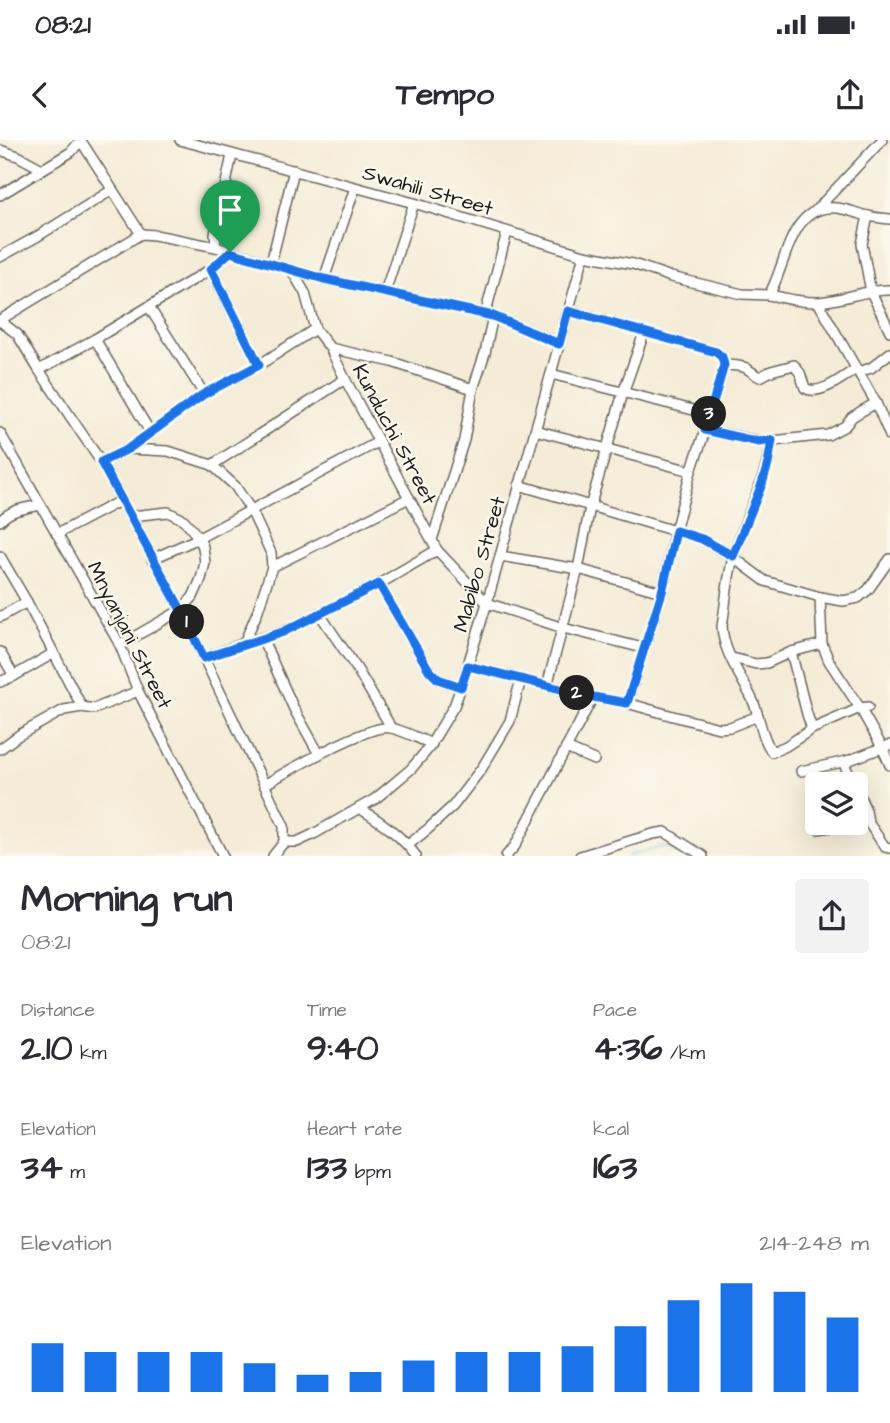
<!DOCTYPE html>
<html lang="en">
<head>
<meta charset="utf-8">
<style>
  :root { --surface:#fff; --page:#f2f2f3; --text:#2b2b33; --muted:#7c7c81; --accent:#1a73e8 }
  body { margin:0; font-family:"Architects Daughter",sans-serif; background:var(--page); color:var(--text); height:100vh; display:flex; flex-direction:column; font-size:26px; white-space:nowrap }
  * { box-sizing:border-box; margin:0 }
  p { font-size:23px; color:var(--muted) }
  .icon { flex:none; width:38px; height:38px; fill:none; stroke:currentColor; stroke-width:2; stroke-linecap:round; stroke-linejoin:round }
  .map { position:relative; height:716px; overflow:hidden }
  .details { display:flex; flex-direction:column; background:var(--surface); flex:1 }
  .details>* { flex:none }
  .buttons { position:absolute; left:805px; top:632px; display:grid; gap:14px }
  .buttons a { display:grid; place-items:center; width:63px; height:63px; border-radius:7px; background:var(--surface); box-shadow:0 7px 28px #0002; font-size:35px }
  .pin { position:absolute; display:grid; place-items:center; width:60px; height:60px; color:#fff; margin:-72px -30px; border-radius:50% 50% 50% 0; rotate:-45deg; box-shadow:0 0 7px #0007 }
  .pin .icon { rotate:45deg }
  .km { position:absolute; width:35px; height:35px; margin:-18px; border-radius:50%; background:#222; color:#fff; font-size:19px; line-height:35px; text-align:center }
  .round { display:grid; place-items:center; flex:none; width:74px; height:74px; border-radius:7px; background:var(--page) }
  .overview { display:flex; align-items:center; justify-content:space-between; height:119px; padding:0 21px }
  h1 { font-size:38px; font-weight:800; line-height:52px }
  .figures { display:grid; grid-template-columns:repeat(3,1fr); gap:10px; height:119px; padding:7px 21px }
  .figures div { display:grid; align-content:center }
  .figures b { font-size:35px; font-weight:800 }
  .figures small { font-size:19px; font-weight:400 }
  .figures p { font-size:19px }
  .chart { height:196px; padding:14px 21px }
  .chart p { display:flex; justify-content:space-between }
  .chart svg { width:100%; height:126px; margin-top:7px; stroke:var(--accent); stroke-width:6 }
  .status { display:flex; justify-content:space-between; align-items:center; height:49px; padding:0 35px; background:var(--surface); direction:ltr }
  .status svg { height:19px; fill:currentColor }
  header { display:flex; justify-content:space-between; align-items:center; height:91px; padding:0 21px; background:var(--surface); font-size:32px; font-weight:800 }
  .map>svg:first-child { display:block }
</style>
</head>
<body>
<div class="status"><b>08:21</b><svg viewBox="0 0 49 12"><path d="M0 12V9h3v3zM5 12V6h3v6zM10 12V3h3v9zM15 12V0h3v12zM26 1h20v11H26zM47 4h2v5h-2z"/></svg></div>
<header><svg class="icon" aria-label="back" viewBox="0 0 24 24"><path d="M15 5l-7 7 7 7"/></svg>Tempo<svg class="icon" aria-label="share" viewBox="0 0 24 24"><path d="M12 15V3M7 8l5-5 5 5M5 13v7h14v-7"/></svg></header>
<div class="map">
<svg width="890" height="716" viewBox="0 0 890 716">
  <rect width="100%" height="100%" fill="#fbf7ec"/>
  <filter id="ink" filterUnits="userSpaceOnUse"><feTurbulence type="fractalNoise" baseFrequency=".0143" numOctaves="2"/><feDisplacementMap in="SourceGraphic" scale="14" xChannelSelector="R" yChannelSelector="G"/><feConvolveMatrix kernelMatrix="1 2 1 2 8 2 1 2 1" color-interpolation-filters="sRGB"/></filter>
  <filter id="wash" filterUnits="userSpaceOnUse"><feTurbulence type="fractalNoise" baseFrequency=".00686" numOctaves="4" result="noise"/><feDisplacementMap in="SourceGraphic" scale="28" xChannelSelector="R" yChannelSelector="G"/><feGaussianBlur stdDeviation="1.57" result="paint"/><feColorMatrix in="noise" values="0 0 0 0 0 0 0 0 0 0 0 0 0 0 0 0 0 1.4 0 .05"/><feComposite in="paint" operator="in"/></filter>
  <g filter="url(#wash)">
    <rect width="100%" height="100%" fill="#f4ecd7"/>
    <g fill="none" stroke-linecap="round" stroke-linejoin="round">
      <path stroke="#5dcad3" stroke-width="2" d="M628,716L665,706L684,716"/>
    </g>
  </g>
  <g filter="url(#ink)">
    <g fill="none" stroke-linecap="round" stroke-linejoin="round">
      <g stroke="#68655d" stroke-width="12">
        <g id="minor">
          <path d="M180,0L414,63L584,115L633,124L671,137L742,154L769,155C787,125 789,63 837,68C847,69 858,74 868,76C876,78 883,78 890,79"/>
          <path d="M81,1L141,94"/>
          <path d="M0,10L18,16L42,29"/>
          <path d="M0,55L71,12L81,0"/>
          <path d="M817,69L882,0"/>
          <path d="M868,76L862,104L871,152L890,191"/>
          <path d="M216,107L215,94L232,15"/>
          <path d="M0,117L38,96L112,50"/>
          <path d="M271,123L294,30"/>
          <path d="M211,129L259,225"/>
          <path d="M291,129L305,153L315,189L330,208L345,239L437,410L487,463L563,488L643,508"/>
          <path d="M324,139L355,48"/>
          <path d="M385,152L414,63"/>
          <path d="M769,155C786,158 802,163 819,162C843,160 866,149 890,150"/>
          <path d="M818,162L876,263L890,296"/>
          <path d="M149,167L204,254"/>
          <path d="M568,171L716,212L722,217L724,225"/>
          <path d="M485,175L507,92"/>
          <path d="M0,180L141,94L155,95L216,107L324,139L493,176L559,203"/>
          <path d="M0,181L17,194L39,230L101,322L181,470L284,686V702L273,716"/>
          <path d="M95,199L150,292"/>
          <path d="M330,208L392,222L473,249"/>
          <path d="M724,225C731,226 739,225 746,228C751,231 755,235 760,237L771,231L794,225L800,233L805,248C819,257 843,237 856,229"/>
          <path d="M39,230L95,199L211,129L230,112"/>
          <path d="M858,232L871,228L890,213"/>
          <path d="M551,234L709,274"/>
          <path d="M535,290L691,331"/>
          <path d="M705,290L763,302L828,295L845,286L852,277L860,272L876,263"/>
          <path d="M0,293L120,505L138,551L223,716"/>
          <path d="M772,300C765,344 746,374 734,415C727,437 726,463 722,486C723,513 742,537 753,561C760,577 761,597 772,612L786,606L812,589L860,568L868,567"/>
          <path d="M128,309L168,311L212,325L235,346L251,370L271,413L272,427L257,473L244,503"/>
          <path d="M101,322L128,309L204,254L259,225L315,189"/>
          <path d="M212,325L345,239"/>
          <path d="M519,345L702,399L733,417L765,441L820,457L843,461L858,458L868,450L890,419"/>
          <path d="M0,381C11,369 26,368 41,365"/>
          <path d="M57,394L122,360"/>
          <path d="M432,400L464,300L473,249L485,213L493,176"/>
          <path d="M0,416L27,462L82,567"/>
          <path d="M500,416L578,429L662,452"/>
          <path d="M152,419L199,398L378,302"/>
          <path d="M272,427L409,358"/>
          <path d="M379,444L429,530L438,539L461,547"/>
          <path d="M820,457L822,504L829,521L860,568L882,607L890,625"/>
          <path d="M319,473L357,529L388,582L390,587"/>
          <path d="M0,477L27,462"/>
          <path d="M262,498L294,569L319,614"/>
          <path d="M120,505L181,470L193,457L201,439L205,423L203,407L199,398L184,380L168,372L131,376"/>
          <path d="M0,512L14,536"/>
          <path d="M791,512L807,574L812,589"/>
          <path d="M204,518L244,503L283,492L379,444L437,410"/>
          <path d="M732,518L756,524L767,523L791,512L822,504"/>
          <path d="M468,526L593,557L627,563L673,576L719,588L730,587L758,576"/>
          <path d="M0,542L14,536L54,513"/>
          <path d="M547,546L578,429L590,367L623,253L644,193"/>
          <path d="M627,563L662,452L675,391L691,331L703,297L724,225"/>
          <path d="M566,608L594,620"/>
          <path d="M0,609L19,595L64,570L82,567L94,569L138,551"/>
          <path d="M847,621L845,626L854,644"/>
          <path d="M801,631L847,621L890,605"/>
          <path d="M264,645C286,632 370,583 391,588C405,591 419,599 432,604"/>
          <path d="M856,648L866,670L868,682L885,707L890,708"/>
          <path d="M359,668C380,681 401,695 416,716"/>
          <path d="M818,689L837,686L845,682"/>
          <path d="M284,702H297L312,695L375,659L392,645L411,629L428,609L454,566L461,547L487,463L584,115"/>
          <path d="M408,705L428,689L453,666L482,628L510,581L521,539"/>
          <path d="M506,716L515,706L593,557"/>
          <path d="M580,716L653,694L665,692L703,716"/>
        </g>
      </g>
      <use href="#minor" stroke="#fff" stroke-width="9"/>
    </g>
  </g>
  <g fill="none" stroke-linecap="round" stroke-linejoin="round" filter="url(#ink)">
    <g stroke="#fff" stroke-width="14">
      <path id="route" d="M230,112L324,139L493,176L559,204L568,171L716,212L722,217L724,225L705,290L759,302L772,300L768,324L762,344L733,416L702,399L676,391L662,452L627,563L593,557L468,526L461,547L438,539L429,530L379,444L283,492L204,518L181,470L101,322L128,309L204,254L259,225L211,129Z"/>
    </g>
    <use href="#route" stroke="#1a73e8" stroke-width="9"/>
  </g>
  <g text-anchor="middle" stroke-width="5" stroke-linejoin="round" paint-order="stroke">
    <g font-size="21" fill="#1c1c1c" stroke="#fbf7ec">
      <text transform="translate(428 50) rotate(16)" y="7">Swahili Street</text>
      <text transform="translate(395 294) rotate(62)" y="7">Kunduchi Street</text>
      <text transform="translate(479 424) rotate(-74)" y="7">Mabibo Street</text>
      <text transform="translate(130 495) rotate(63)" y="7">Mnyanjani Street</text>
    </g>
  </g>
</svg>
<div class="buttons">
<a><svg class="icon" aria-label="layers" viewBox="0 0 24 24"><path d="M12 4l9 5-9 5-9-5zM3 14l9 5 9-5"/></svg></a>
</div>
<div class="pin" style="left:230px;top:112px;background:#1e9e55"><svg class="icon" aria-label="arrive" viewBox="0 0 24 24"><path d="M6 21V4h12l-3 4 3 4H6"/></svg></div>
<b class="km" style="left:187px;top:482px">1</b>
<b class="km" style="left:577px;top:553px">2</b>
<b class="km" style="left:709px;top:274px">3</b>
</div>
<section class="details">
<div class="overview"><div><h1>Morning run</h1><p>08:21</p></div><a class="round"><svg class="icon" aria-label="share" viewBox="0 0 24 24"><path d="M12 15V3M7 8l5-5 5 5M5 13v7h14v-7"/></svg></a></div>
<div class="figures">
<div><p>Distance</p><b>2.10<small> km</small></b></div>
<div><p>Time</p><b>9:40</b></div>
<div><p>Pace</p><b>4:36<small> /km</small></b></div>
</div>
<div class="figures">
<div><p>Elevation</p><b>34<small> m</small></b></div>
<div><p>Heart rate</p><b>133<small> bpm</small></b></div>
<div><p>kcal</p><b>163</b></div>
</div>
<div class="chart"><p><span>Elevation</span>214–248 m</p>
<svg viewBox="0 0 160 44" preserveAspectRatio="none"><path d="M5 44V27M15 44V30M25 44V30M35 44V30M45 44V34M55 44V38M65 44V37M75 44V33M85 44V30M95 44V30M105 44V28M115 44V21M125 44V12M135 44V6M145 44V9M155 44V18"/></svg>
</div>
</section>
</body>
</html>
